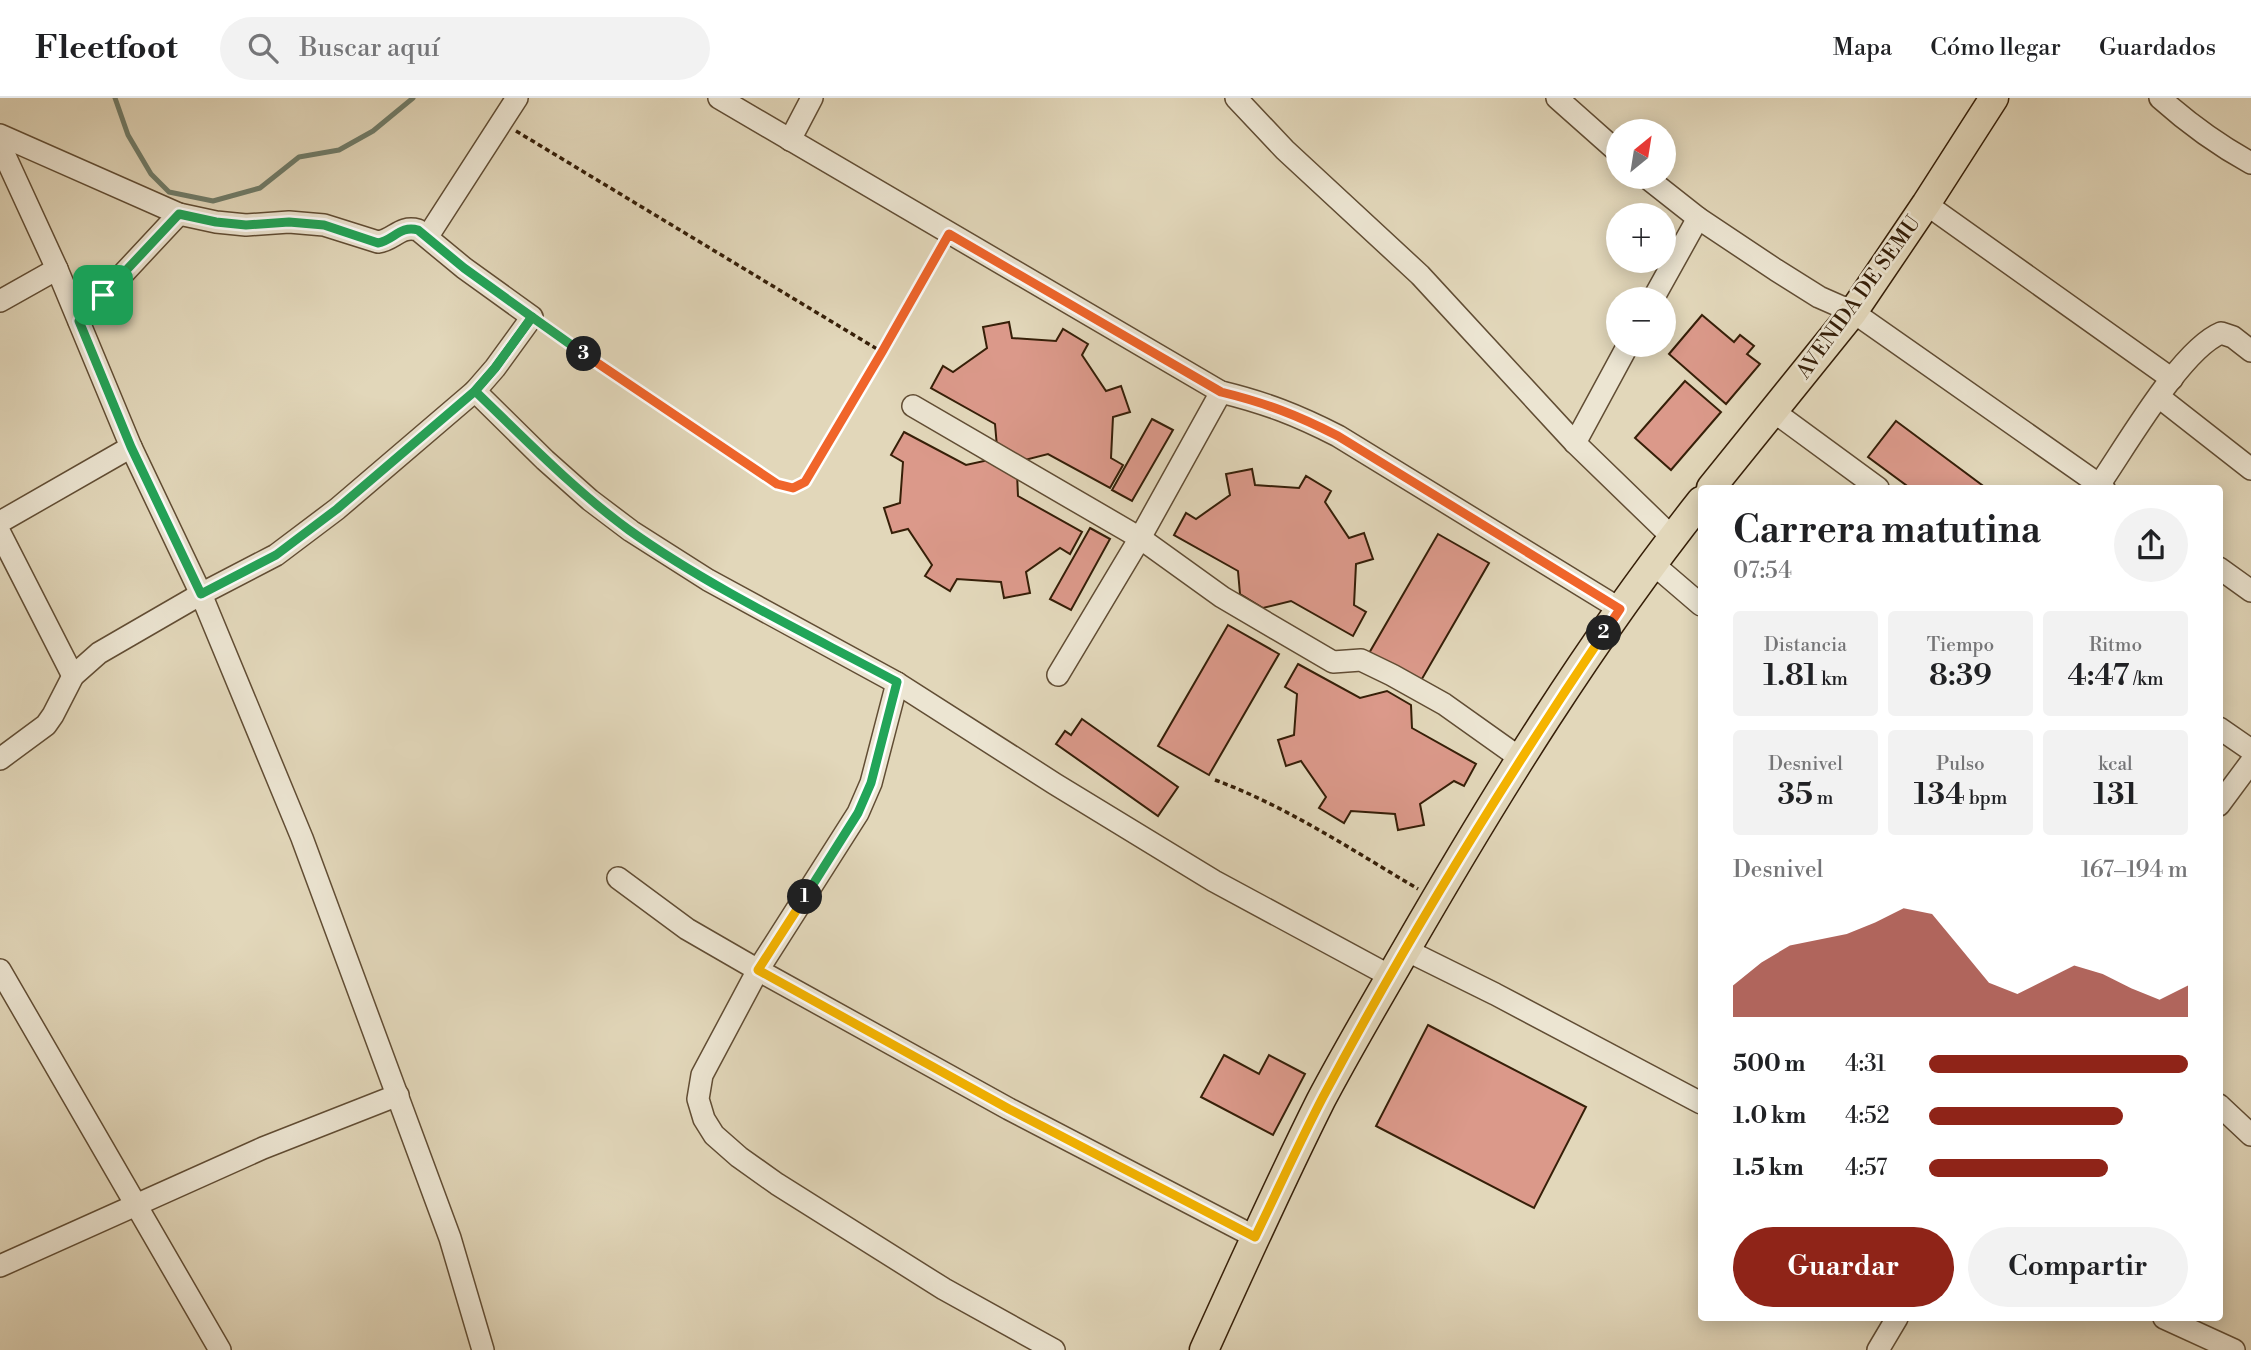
<!DOCTYPE html>
<html lang="es">
<head>
<meta charset="utf-8">
<style>
  :root { --surface:#fff; --page:#f2f2f2; --text:#202124; --muted:#757577; --line:#e0e0e0; --accent:#8f2418 }
  body { margin:0; font-family:"Libre Bodoni",serif; background:var(--page); color:var(--text); height:100vh; display:flex; flex-direction:column; font-size:26px; white-space:nowrap }
  * { box-sizing:border-box; margin:0 }
  p { font-size:23px; color:var(--muted) }
  .icon { flex:none; width:38px; height:38px; fill:none; stroke:currentColor; stroke-width:2; stroke-linecap:round; stroke-linejoin:round }
  .map { position:relative; flex:1; overflow:hidden }
  .panel { position:absolute; left:1698px; top:387px; width:525px; height:836px; display:flex; flex-direction:column; background:var(--surface); border-radius:7px; box-shadow:0 4px 18px #0003 }
  .panel>* { flex:none }
  .needle { width:46px; rotate:30deg }
  .controls { position:absolute; left:1606px; top:21px; display:grid; gap:14px }
  .controls a { display:grid; place-items:center; width:70px; height:70px; border-radius:50%; background:var(--surface); box-shadow:0 4px 18px #0003; font-size:35px }
  .pin { position:absolute; display:grid; place-items:center; width:60px; height:60px; color:#fff; margin:-30px; border-radius:14px; box-shadow:0 4px 10px #0006 }
  .km { position:absolute; width:35px; height:35px; margin:-18px; border-radius:50%; background:#222; color:#fff; font-size:19px; line-height:35px; text-align:center }
  .round { display:grid; place-items:center; flex:none; width:74px; height:74px; border-radius:37px; background:var(--page) }
  .headline { display:flex; align-items:center; justify-content:space-between; height:119px; padding:0 35px }
  h1 { font-size:38px; font-weight:600; line-height:52px }
  .metrics { display:grid; grid-template-columns:repeat(3,1fr); gap:10px; height:119px; padding:7px 35px }
  .metrics div { display:grid; align-content:center; border-radius:7px; background:var(--page); text-align:center }
  .metrics b { font-size:30px; font-weight:600 }
  .metrics small { font-size:19px; font-weight:400 }
  .metrics p { font-size:19px }
  .chart { height:196px; padding:14px 35px }
  .chart p { display:flex; justify-content:space-between }
  .chart svg { width:100%; height:126px; margin-top:7px; fill:var(--accent); opacity:.7 }
  .action { display:flex; gap:14px; margin-top:auto; padding:14px 35px }
  .action a { flex:1; height:80px; border-radius:42px; background:var(--accent); color:#fff; font-size:28px; font-weight:600; line-height:80px; text-align:center }
  .action a+a { background:var(--page); color:var(--text) }
  ul { padding:0 35px; list-style:none; font-size:23px }
  li { display:grid; grid-template-columns:112px 84px 1fr; align-items:center; height:52px }
  li i { height:18px; border-radius:9px; background:var(--accent) }
  header { display:flex; align-items:center; gap:42px; box-sizing:border-box; height:98px; padding:0 35px; background:var(--surface); border-bottom:2px solid var(--line) }
  header strong { font-size:33px }
  nav { display:flex; gap:38px; margin-inline-start:auto; font-size:24px }
  .search { width:490px; height:63px; background:var(--page); display:flex; align-items:center; gap:18px; box-sizing:border-box; padding:0 24px; border-radius:38px; color:var(--muted); font-size:26px }
  .map>svg:first-child { display:block }
</style>
</head>
<body>
<header>
<strong>Fleetfoot</strong>
<div class="search"><svg class="icon" aria-label="search" viewBox="0 0 24 24"><circle cx="10" cy="10" r="6"/><path d="M15 15l6 6"/></svg>Buscar aquí</div>
<nav><a>Mapa</a><a>Cómo llegar</a><a>Guardados</a></nav>
</header>
<div class="map">
<svg width="2251" height="1252" viewBox="0 0 2251 1252">
  <rect width="100%" height="100%" fill="#e2d7ba"/>
  <filter id="stains"><feTurbulence type="fractalNoise" baseFrequency=".00286" numOctaves="4"/><feColorMatrix values="0 0 0 0 .2 0 0 0 0 .09 0 0 0 0 .02 0 0 0 .5 -.17"/></filter>
  <radialGradient id="worn" r=".72"><stop offset=".6" stop-color="#630" stop-opacity="0"/><stop offset="1" stop-color="#630" stop-opacity=".3"/></radialGradient>
  <g fill="none" stroke-linecap="round" stroke-linejoin="round">
    <path stroke="#707c69" stroke-width="5" d="M115,0L128,37L151,76L169,94L213,103L260,90L299,59L339,52L373,33L413,0"/>
  </g>
  <g fill="#db998a" stroke="#361f08" stroke-width="2">
    <path d="M1702,217L1734,244L1740,237L1754,248L1747,256L1760,266L1726,306L1669,256Z"/>
    <path d="M1009,224L1012,240L1056,243L1063,231L1088,246L1082,257L1106,293L1121,288L1130,314L1113,319L1111,360L1123,367L1110,390L1048,356L1021,363L997,349L995,326L931,290L943,268L953,274L987,250L983,229Z"/>
    <path d="M1685,283L1721,314L1671,372L1635,340Z"/>
    <path d="M1152,321L1173,332L1132,403L1112,392Z"/>
    <path d="M1896,323L1986,390H1910L1868,359Z"/>
    <path d="M904,334L966,367L993,361L1017,375L1018,398L1082,434L1070,456L1060,450L1026,474L1030,495L1004,500L1001,484L957,481L950,493L925,478L932,467L908,431L892,435L884,410L900,405L903,364L891,357Z"/>
    <path d="M1252,371L1255,387L1299,390L1306,378L1331,393L1325,404L1349,440L1364,435L1373,461L1356,466L1354,507L1366,514L1353,538L1291,503L1263,510L1240,496L1238,473L1174,437L1186,415L1196,421L1230,397L1226,376Z"/>
    <path d="M1090,430L1110,441L1071,512L1050,501Z"/>
    <path d="M1438,436L1489,465L1419,586L1368,557Z"/>
    <path d="M1228,527L1279,556L1209,677L1158,648Z"/>
    <path d="M1298,566L1360,600L1387,593L1411,607L1412,630L1476,666L1464,688L1454,683L1420,706L1424,727L1398,732L1395,716L1351,713L1344,725L1319,710L1326,699L1301,663L1286,668L1278,642L1294,637L1297,596L1285,589Z"/>
    <path d="M1082,621L1178,689L1158,718L1056,646L1065,633L1071,637Z"/>
    <path d="M1428,927L1586,1009L1534,1110L1376,1028Z"/>
    <path d="M1224,957L1259,976L1269,957L1305,976L1273,1037L1201,999Z"/>
  </g>
  <g fill="none" stroke-linecap="round" stroke-linejoin="round">
    <g stroke="#614d34" stroke-width="24">
      <g id="minor">
        <path d="M719,0L1221,294C1266,305 1297,317 1338,338L1620,511"/>
        <path d="M1236,0L1285,52L1420,177L1575,345L1672,439"/>
        <path d="M1557,0L1619,55"/>
        <path d="M2160,0C2188,25 2218,47 2251,65"/>
        <path d="M0,37L179,116L216,124L246,127L289,124L324,127L378,144C394,142 400,127 418,132L464,170L532,219L495,270L475,293L337,411L276,457L201,496L99,555L73,578L53,617L46,627L0,661"/>
        <path d="M790,42L812,0"/>
        <path d="M0,47L57,171L131,349L201,496L302,740L450,1140L483,1252"/>
        <path d="M1646,79L1698,120L1776,172L1819,199L1853,214L2104,390"/>
        <path d="M1926,106L2172,281"/>
        <path d="M428,138L517,0"/>
        <path d="M1653,201L1698,120"/>
        <path d="M0,203L57,171"/>
        <path d="M79,223L179,116"/>
        <path d="M475,293L545,362L590,402L631,433L708,482L897,585L1055,686L1214,783L1390,878"/>
        <path d="M2159,299L2251,371"/>
        <path d="M913,308L1140,440L1222,499L1333,564L1361,562L1392,577L1444,606L1520,660"/>
        <path d="M1773,313L1878,390"/>
        <path d="M1575,345L1628,247"/>
        <path d="M2097,390C2124,352 2180,252 2221,235L2233,239L2251,253"/>
        <path d="M0,424L131,349"/>
        <path d="M0,435L73,578"/>
        <path d="M1652,465L1701,507"/>
        <path d="M2219,470L2251,493"/>
        <path d="M1058,577L1140,440L1221,294"/>
        <path d="M897,585L871,685L858,715L758,872L702,977L698,1001L704,1021L714,1037L739,1059L777,1086L944,1191L1054,1252"/>
        <path d="M2219,630L2251,652"/>
        <path d="M2219,707L2251,664"/>
        <path d="M618,780L687,831L758,872L1009,1011L1255,1139"/>
        <path d="M1406,852L1495,896L1701,1005"/>
        <path d="M0,872L220,1252"/>
        <path d="M2219,1007L2251,1037"/>
        <path d="M0,1168L263,1050L398,997"/>
        <path d="M2164,1220L2234,1252"/>
        <path d="M1878,1252L1897,1220"/>
      </g>
    </g>
    <g stroke="#361f08" stroke-width="31">
      <g id="major">
        <path d="M1711,390L1853,214L1926,106L1994,0"/>
        <path d="M1204,1252C1242,1168 1280,1084 1321,1002C1348,951 1378,900 1407,850C1496,696 1590,543 1701,403"/>
      </g>
    </g>
    <g stroke="#361f08" stroke-width="3.5" stroke-dasharray="5 3.5" stroke-linecap="butt">
      <path d="M516,33L882,254"/>
      <path d="M548,230L777,386L793,390L805,384L941,151"/>
      <path d="M1215,682C1284,707 1354,753 1418,791"/>
    </g>
    <use href="#minor" stroke="#ece5d2" stroke-width="21"/>
    <use href="#major" stroke="#e2d7ba" stroke-width="28"/>
  </g>
  <g fill="none" stroke-linecap="round" stroke-linejoin="round">
    <g stroke="#fff" stroke-width="14">
      <path id="split-1" d="M103,197L179,116L216,124L246,127L289,124L324,127L378,145C394,142 400,127 418,132L464,170L532,219L495,270L475,293C525,341 573,391 629,432C712,491 808,536 897,584L871,685L858,715L805,799"/>
    </g>
    <g stroke="#fff" stroke-width="14">
      <path id="split-2" d="M805,799L758,872L1009,1011L1255,1139C1278,1092 1299,1045 1323,999C1408,839 1503,685 1604,535"/>
    </g>
    <g stroke="#fff" stroke-width="14">
      <path id="split-3" d="M584,256L777,386L793,390L805,384L882,254L949,136L1221,294C1266,305 1297,317 1338,338L1620,511L1604,535"/>
    </g>
    <g stroke="#fff" stroke-width="14">
      <path id="split-4" d="M103,197L79,223L131,349L201,496L276,457L337,411L475,293L495,270L532,219L584,256"/>
    </g>
    <use href="#split-1" stroke="#22a559" stroke-width="9"/>
    <use href="#split-2" stroke="#f5b400" stroke-width="9"/>
    <use href="#split-3" stroke="#f0652b" stroke-width="9"/>
    <use href="#split-4" stroke="#22a559" stroke-width="9"/>
  </g>
  <g text-anchor="middle" stroke-width="5" stroke-linejoin="round" paint-order="stroke">
    <g font-size="21" fill="#361f08" stroke="#ece5d2">
      <text transform="translate(1858 199) rotate(-54)" y="7">AVENIDA DE SEMU</text>
    </g>
  </g>
  <rect width="100%" height="100%" filter="url(#stains)"/>
  <rect width="100%" height="100%" fill="url(#worn)"/>
</svg>
<div class="controls">
<a><svg class="needle" viewBox="-14 -14 28 28"><path d="M0-13l5 13h-10z" fill="#e53935"/><path d="M0 13l5-13h-10z" fill="#757577"/></svg></a>
<a>+</a>
<a>−</a>
</div>
<div class="pin" style="left:103px;top:197px;background:#1e9e55"><svg class="icon" aria-label="arrive" viewBox="0 0 24 24"><path d="M6 21V4h12l-3 4 3 4H6"/></svg></div>
<b class="km" style="left:805px;top:799px">1</b>
<b class="km" style="left:1604px;top:535px">2</b>
<b class="km" style="left:584px;top:256px">3</b>
<section class="panel">
<div class="headline"><div><h1>Carrera matutina</h1><p>07:54</p></div><a class="round"><svg class="icon" aria-label="share" viewBox="0 0 24 24"><path d="M12 15V3M7 8l5-5 5 5M5 13v7h14v-7"/></svg></a></div>
<div class="metrics">
<div><p>Distancia</p><b>1.81<small> km</small></b></div>
<div><p>Tiempo</p><b>8:39</b></div>
<div><p>Ritmo</p><b>4:47<small> /km</small></b></div>
</div>
<div class="metrics">
<div><p>Desnivel</p><b>35<small> m</small></b></div>
<div><p>Pulso</p><b>134<small> bpm</small></b></div>
<div><p>kcal</p><b>131</b></div>
</div>
<div class="chart"><p><span>Desnivel</span>167–194 m</p>
<svg viewBox="0 0 160 44" preserveAspectRatio="none"><path d="M0 44V33L10 25L20 19L30 17L40 15L50 11L60 6L70 8L80 20L90 32L100 36L110 31L120 26L130 29L140 34L150 38L160 33V44z"/></svg>
</div>
<ul>
<li><b>500 m</b>4:31<i style="width:100%"></i></li>
<li><b>1.0 km</b>4:52<i style="width:75%"></i></li>
<li><b>1.5 km</b>4:57<i style="width:69%"></i></li>
</ul>
<div class="action"><a>Guardar</a><a>Compartir</a></div>
</section>
</div>
</body>
</html>
